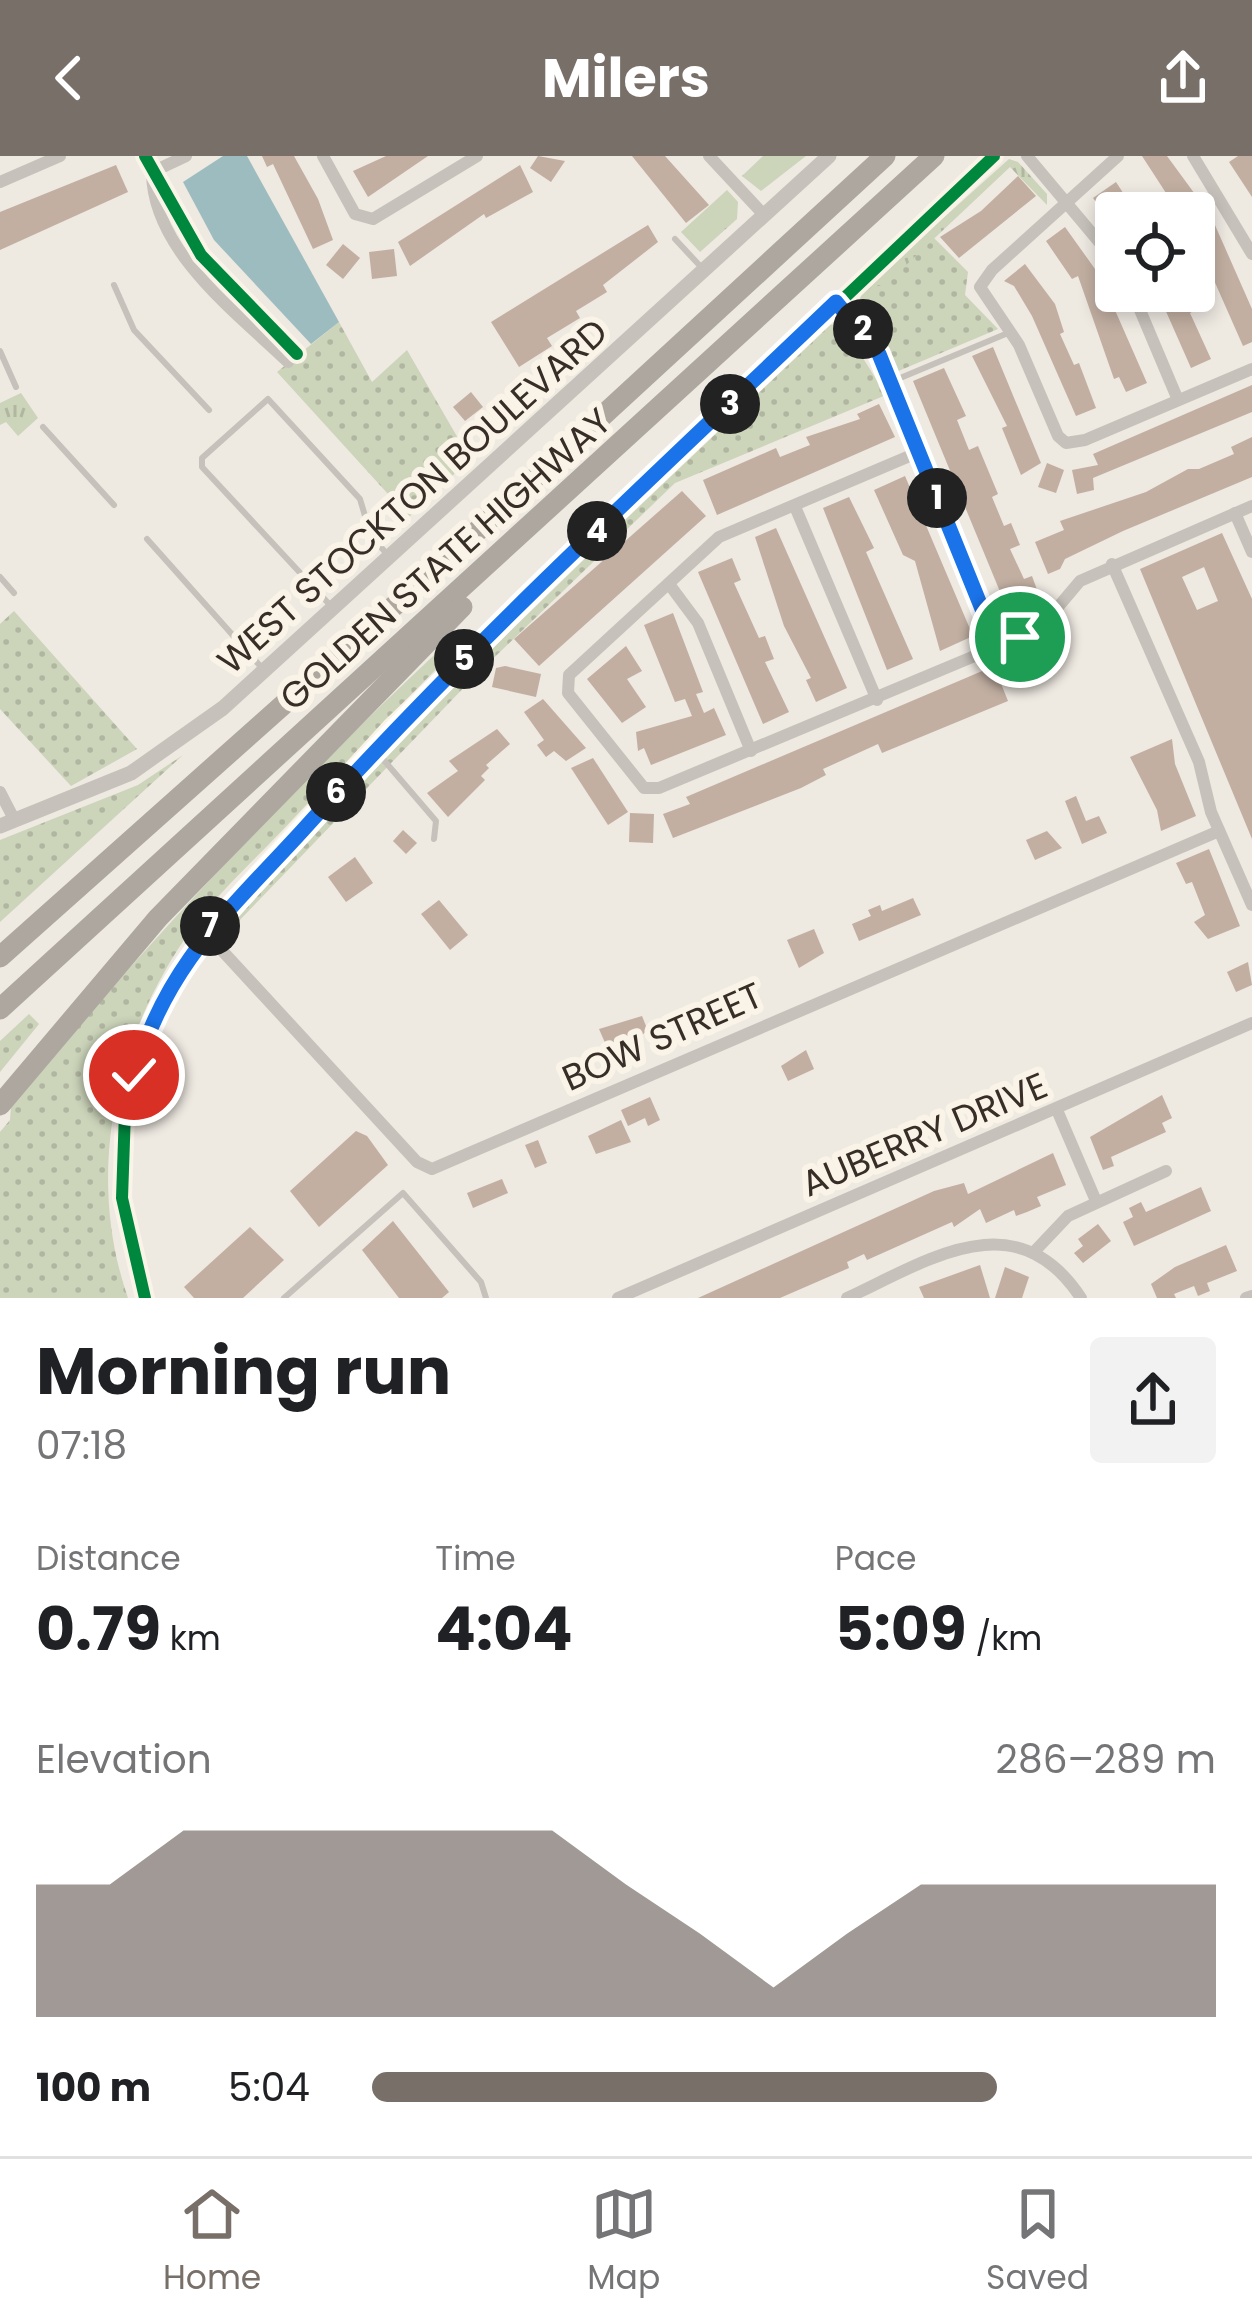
<!DOCTYPE html>
<html lang="en">
<head>
<meta charset="utf-8">
<style>
  :root { --surface:#fff; --page:#f2f2f2; --text:#202124; --muted:#757577; --line:#e0e0e0; --accent:#786f69 }
  body { margin:0; font-family:Poppins,sans-serif; background:var(--page); color:var(--text); height:100vh; display:flex; flex-direction:column; font-size:45px; white-space:nowrap }
  * { box-sizing:border-box; margin:0 }
  p { font-size:39px; color:var(--muted) }
  .icon { flex:none; width:66px; height:66px; fill:none; stroke:currentColor; stroke-width:2; stroke-linecap:round; stroke-linejoin:round }
  .map { position:relative; height:1142px; overflow:hidden }
  .details { display:flex; flex-direction:column; background:var(--surface); flex:1 }
  .details>* { flex:none }
  .buttons { position:absolute; left:1095px; top:36px; display:grid; gap:24px }
  .buttons a { display:grid; place-items:center; width:120px; height:120px; border-radius:12px; background:var(--surface); box-shadow:0 6px 18px #0003; font-size:60px }
  .pin { position:absolute; display:grid; place-items:center; width:102px; height:102px; color:#fff; margin:-51px; border:6px solid #fff; border-radius:50%; box-shadow:0 3px 12px #0007 }
  .km { position:absolute; width:60px; height:60px; margin:-30px; border-radius:50%; background:#222; color:#fff; font-size:33px; line-height:60px; text-align:center }
  .round { display:grid; place-items:center; flex:none; width:126px; height:126px; border-radius:12px; background:var(--page) }
  .head { display:flex; align-items:center; justify-content:space-between; height:204px; padding:0 36px }
  h1 { font-size:66px; font-weight:700; line-height:90px }
  .figures { display:grid; grid-template-columns:repeat(3,1fr); gap:18px; height:204px; padding:12px 36px }
  .figures div { display:grid; align-content:center }
  .figures b { font-size:60px; font-weight:700 }
  .figures small { font-size:33px; font-weight:400 }
  .figures p { font-size:33px }
  .chart { height:336px; padding:24px 36px }
  .chart p { display:flex; justify-content:space-between }
  .chart svg { width:100%; height:216px; margin-top:12px; fill:var(--accent); opacity:.7 }
  ul { padding:0 36px; list-style:none; font-size:39px }
  li { display:grid; grid-template-columns:192px 144px 1fr; align-items:center; height:90px }
  li i { height:30px; border-radius:15px; background:var(--accent) }
  header { display:flex; justify-content:space-between; align-items:center; height:156px; padding:0 36px; background:var(--accent); color:#fff; font-size:54px; font-weight:700 }
  .tab-bar { display:flex; justify-content:space-around; align-items:center; height:168px; border-top:3px solid var(--line); background:var(--surface); font-size:33px; color:var(--muted) }
  .tab-bar a { display:grid; justify-items:center; gap:6px }
  .tab-bar .on { color:var(--accent) }
  .map>svg:first-child { display:block }
</style>
</head>
<body>
<header><svg class="icon" aria-label="back" viewBox="0 0 24 24"><path d="M15 5l-7 7 7 7"/></svg>Milers<svg class="icon" aria-label="share" viewBox="0 0 24 24"><path d="M12 15V3M7 8l5-5 5 5M5 13v7h14v-7"/></svg></header>
<div class="map">
<svg width="1252" height="1142" viewBox="0 0 1252 1142">
  <defs>
    <pattern id="grass-dots" width="8" height="8" patternUnits="userSpaceOnUse" patternTransform="scale(3)"><rect width="8" height="8" fill="#ccd4ba"/><path d="M2 2h.1M6 6h.1" fill="none" stroke="#b0b6a0" stroke-width="1.8" stroke-linecap="round"/></pattern>
    <pattern id="park-tufts" width="24" height="20" patternUnits="userSpaceOnUse" patternTransform="scale(3)"><rect width="24" height="20" fill="#ccd4ba"/><path d="M3 7l-1-3M5 7V3M7 7l1-3M15 17l-1-3M17 17v-4M19 17l1-3" fill="none" stroke="#b0b6a0"/></pattern>
  </defs>
  <rect width="100%" height="100%" fill="#eee9e1"/>
  <g fill="url(#grass-dots)">
    <path d="M934,82L968,116L965,139L998,173L896,216L860,143L863,134L886,127Z"/>
    <path d="M339,166L372,226L407,194L470,303L409,361L277,216Z"/>
    <path d="M827,168L843,170L886,239L675,327L475,520L236,768L234,786L230,768L234,760L469,515Z"/>
    <path d="M14,455L137,593L71,630L0,553V468Z"/>
    <path d="M449,485L456,493C400,549 346,607 292,664C260,699 221,733 193,771C116,878 84,1016 128,1142H0V976L10,964L11,951C147,785 292,632 449,485Z"/>
    <path d="M183,599L0,766V684L138,629Z"/>
    <path d="M29,858L39,868L0,916V885Z"/>
  </g>
  <g fill="url(#park-tufts)">
    <path d="M763,0H806L761,35L742,20Z"/>
    <path d="M1009,3L1018,6L1047,38V49L1010,11L886,128L863,134Z"/>
    <path d="M727,34L738,46L737,63L700,96L681,76Z"/>
    <path d="M21,237L38,262L18,280L6,266L0,269V247Z"/>
  </g>
  <path fill="#9dbcbf" d="M223,0H247L339,166L311,188L214,84L183,26Z"/>
  <g fill="#c2afa2" fill-rule="evenodd">
    <path d="M262,0H294L318,43L333,84L313,93L273,8L267,11Z"/>
    <path d="M386,0H428L368,41L353,15Z"/>
    <path d="M538,0L565,5L551,26L530,12Z"/>
    <path d="M632,0H665L709,49L686,67Z"/>
    <path d="M1142,0H1167L1211,60L1252,153V186L1243,190L1209,113L1204,115L1194,57H1179Z"/>
    <path d="M1238,0H1252V41L1229,6Z"/>
    <path d="M116,9L128,36L0,94V56Z"/>
    <path d="M520,9L533,36L486,62L484,58L410,110L398,86Z"/>
    <path d="M1018,20L1036,40L959,102L940,81L981,55Z"/>
    <path d="M1116,26L1129,46L1141,57H1112L1103,47L1099,50L1093,42Z"/>
    <path d="M648,69L658,86L603,129L607,136L576,155L580,162L547,182L552,190L519,211L491,166Z"/>
    <path d="M1065,71L1100,120L1147,227L1126,236L1119,221L1114,223L1078,120L1072,123L1046,85Z"/>
    <path d="M343,88L360,102L343,123L326,109Z"/>
    <path d="M394,93L397,120L372,123L369,96Z"/>
    <path d="M1025,108L1055,148L1064,176L1060,178L1074,209L1079,207L1096,252L1076,260L1032,160L1014,130L1004,125Z"/>
    <path d="M1157,135H1189L1197,153L1190,157L1211,203L1191,212Z"/>
    <path d="M993,191L1041,307L1021,319L1002,272L1007,270L972,200Z"/>
    <path d="M944,212L966,260L957,264L969,294L978,290L998,338L992,341L1004,370L1011,367L1020,389L1010,393L1024,423L1032,420L1040,442L1008,455L913,225Z"/>
    <path d="M1252,229V256L1093,322L1094,334L1077,338L1072,314L1098,309L1093,298Z"/>
    <path d="M471,236L483,251L465,265L453,251Z"/>
    <path d="M879,248L895,281L717,359L703,324L776,292L780,301L810,289L806,281L860,263L857,258Z"/>
    <path d="M1252,281V321L1123,375L1065,403L1060,413L1048,418L1035,386L1064,374L1060,365L1146,336L1188,313H1199L1234,298L1231,291Z"/>
    <path d="M1047,307L1064,314L1056,337L1038,331Z"/>
    <path d="M905,320L973,480L940,495L915,405L903,399L874,334Z"/>
    <path d="M682,335L706,360L539,510L514,483Z"/>
    <path d="M849,341L874,392L866,396L913,503L887,514L823,352Z"/>
    <path d="M776,372L847,532L816,546L806,524L811,522L784,470L755,381Z"/>
    <path d="M1222,377L1252,443V683L1140,413ZM1204,411L1218,445L1197,454L1182,421Z"/>
    <path d="M732,402L741,424L734,427L759,482L765,480L774,503L765,506L789,556L763,568L698,416Z"/>
    <path d="M673,457L703,536L696,538L704,557L714,552L726,579L651,609L644,592L638,595L636,576L692,560L685,543L675,546L644,469Z"/>
    <path d="M626,490L642,515L627,523L646,551L622,567L587,523Z"/>
    <path d="M505,510L541,518L536,541L492,531L496,512Z"/>
    <path d="M994,510L1008,545L882,597L878,588L823,613L826,619L801,632L673,682L663,658L690,648L686,641Z"/>
    <path d="M543,543L586,592L566,605L554,595L546,601L537,589L544,584L524,556Z"/>
    <path d="M497,573L510,588L486,609L489,612L481,620L485,624L448,661L427,637L458,615L449,605Z"/>
    <path d="M1172,583L1175,608L1196,660L1161,675L1157,654L1130,601Z"/>
    <path d="M593,602L628,656L608,669L571,612Z"/>
    <path d="M1076,640L1086,665L1099,660L1107,677L1082,688L1065,645Z"/>
    <path d="M630,657L654,658L653,687L629,686Z"/>
    <path d="M403,674L417,687L406,698L393,685Z"/>
    <path d="M1047,675L1062,692L1035,704L1026,684Z"/>
    <path d="M1209,693L1240,770L1208,783L1194,766L1205,759L1192,726L1186,728L1176,707Z"/>
    <path d="M355,701L373,727L346,746L328,721Z"/>
    <path d="M913,742L921,759L859,785L852,768L871,760L868,754L880,749L882,755Z"/>
    <path d="M439,744L468,779L450,794L421,758Z"/>
    <path d="M814,773L824,797L799,812L787,784Z"/>
    <path d="M1248,806L1252,829L1236,836L1227,816Z"/>
    <path d="M642,860L648,875L610,898L599,873Z"/>
    <path d="M806,894L814,913L788,925L781,910Z"/>
    <path d="M1162,939L1172,962L1162,967L1166,976L1111,1001L1114,1010L1103,1014L1090,981Z"/>
    <path d="M650,941L660,964L648,970L645,962L628,970L621,954Z"/>
    <path d="M621,964L631,986L596,998L588,980Z"/>
    <path d="M356,975L367,980L388,1009L319,1071L290,1035Z"/>
    <path d="M538,984L547,1007L535,1012L525,989Z"/>
    <path d="M1053,997L1066,1029L1037,1041L1041,1050L1027,1056L1016,1060L1014,1054L986,1067L980,1053L954,1071L952,1066L867,1104L864,1098L847,1106L849,1112L780,1142H698L934,1035L964,1027L968,1038Z"/>
    <path d="M502,1023L508,1037L473,1052L467,1037Z"/>
    <path d="M1201,1031L1211,1055L1134,1090L1123,1066L1133,1061L1129,1052L1141,1046L1146,1056Z"/>
    <path d="M393,1065L449,1136L442,1142H399L362,1094Z"/>
    <path d="M1098,1068L1111,1085L1083,1107L1074,1097L1083,1090L1078,1083Z"/>
    <path d="M250,1071L284,1104L243,1142H194L184,1131Z"/>
    <path d="M1226,1089L1237,1115L1207,1127L1210,1135L1198,1140L1194,1130L1174,1138L1176,1142H1157L1151,1128L1175,1111Z"/>
    <path d="M980,1109L990,1142H924L919,1131Z"/>
    <path d="M1005,1111L1029,1121L1022,1142H995Z"/>
  </g>
  <g fill="none" stroke-linecap="round" stroke-linejoin="round">
    <g stroke="#c6c1ba" stroke-width="6">
      <path d="M675,83L702,112"/>
      <path d="M114,129L134,174L209,254"/>
      <path d="M0,195L16,231"/>
      <path d="M893,225L1008,177"/>
      <path d="M43,271L114,349"/>
      <path d="M147,383L262,512"/>
      <path d="M0,421L14,437"/>
      <path d="M330,449L202,311V302L268,243L360,343L371,380L387,398"/>
      <path d="M376,595L436,665L434,683"/>
      <path d="M284,1142L403,1037L481,1126L486,1142"/>
    </g>
    <g stroke="#c6c1ba" stroke-width="12">
      <path d="M145,0L201,99L297,198"/>
      <path d="M323,0L355,58L373,63L477,0"/>
      <path d="M709,0L764,59"/>
      <path d="M1027,0L1116,106"/>
      <path d="M1118,0L992,114L980,131L1019,189L1058,280L1066,287L1085,284L1252,213"/>
      <path d="M1193,0L1252,98"/>
      <path d="M152,16L186,0"/>
      <path d="M152,17C153,95 237,157 288,206"/>
      <path d="M0,26L60,0"/>
      <path d="M1132,135L1178,244"/>
      <path d="M836,146L879,198L997,490"/>
      <path d="M919,296L719,381L569,519L568,537L644,632H659L1020,481L1042,470L1080,425L1252,350"/>
      <path d="M796,353L877,544"/>
      <path d="M1235,357L1252,396"/>
      <path d="M1112,408L1199,606L1211,656L1252,749"/>
      <path d="M669,428L698,467L751,595"/>
      <path d="M0,636L15,665"/>
      <path d="M205,776L417,1006L432,1013L1219,675"/>
      <path d="M1057,954L1096,1045"/>
      <path d="M1033,1097L1068,1060L1166,1015"/>
      <path d="M618,1142L1252,867"/>
      <path d="M847,1142C927,1105 1016,1043 1081,1142"/>
      <path d="M1246,1142L1252,1140"/>
    </g>
    <g stroke="#c6c1ba" stroke-width="15">
      <path d="M0,670L131,617L223,552L829,0"/>
      <path d="M145,1142L122,1042L125,956L157,855L205,776L392,571L994,0"/>
    </g>
    <g stroke="#ada7a0" stroke-width="21">
      <path d="M0,801L449,401L885,0"/>
      <path d="M0,853L934,0"/>
      <path d="M0,949L158,762L462,451"/>
    </g>
    <g stroke="#faf4e8" stroke-width="20">
      <g id="cycleway">
        <path d="M145,0L201,99L297,198"/>
        <path d="M145,1142L122,1042L125,956L157,855L205,776L392,571L994,0"/>
      </g>
    </g>
    <use href="#cycleway" stroke="#00873e" stroke-width="12"/>
  </g>
  <g fill="none" stroke-linecap="round" stroke-linejoin="round">
    <g stroke="#fff" stroke-width="24">
      <path id="route" d="M134,919C167,807 228,756 303,674C470,488 655,319 836,146L879,198L997,490L1020,481"/>
    </g>
    <use href="#route" stroke="#1a73e8" stroke-width="15"/>
  </g>
  <g text-anchor="middle" stroke-width="12" stroke-linejoin="round" paint-order="stroke">
    <g font-size="36" fill="#382e28" stroke="#faf4e8">
      <text transform="translate(412 340) rotate(-42)" y="13">WEST STOCKTON BOULEVARD</text>
      <text transform="translate(445 403) rotate(-42)" y="13">GOLDEN STATE HIGHWAY</text>
      <text transform="translate(662 880) rotate(-24)" y="13">BOW STREET</text>
      <text transform="translate(924 978) rotate(-23)" y="13">AUBERRY DRIVE</text>
    </g>
  </g>
</svg>
<div class="buttons">
<a><svg class="icon" aria-label="locate" viewBox="0 0 24 24"><circle cx="12" cy="12" r="6"/><path d="M12 2v4M12 18v4M2 12h4M18 12h4"/></svg></a>
</div>
<div class="pin" style="left:1020px;top:481px;background:#1e9e55"><svg class="icon" aria-label="arrive" viewBox="0 0 24 24"><path d="M6 21V4h12l-3 4 3 4H6"/></svg></div>
<div class="pin" style="left:134px;top:919px;background:#d93025"><svg class="icon" aria-label="check" viewBox="0 0 24 24"><path d="M5 12l5 5 9-10"/></svg></div>
<b class="km" style="left:937px;top:342px">1</b>
<b class="km" style="left:863px;top:173px">2</b>
<b class="km" style="left:730px;top:248px">3</b>
<b class="km" style="left:597px;top:375px">4</b>
<b class="km" style="left:464px;top:503px">5</b>
<b class="km" style="left:336px;top:636px">6</b>
<b class="km" style="left:210px;top:770px">7</b>
</div>
<section class="details">
<div class="head"><div><h1>Morning run</h1><p>07:18</p></div><a class="round"><svg class="icon" aria-label="share" viewBox="0 0 24 24"><path d="M12 15V3M7 8l5-5 5 5M5 13v7h14v-7"/></svg></a></div>
<div class="figures">
<div><p>Distance</p><b>0.79<small> km</small></b></div>
<div><p>Time</p><b>4:04</b></div>
<div><p>Pace</p><b>5:09<small> /km</small></b></div>
</div>
<div class="chart"><p><span>Elevation</span>286–289 m</p>
<svg viewBox="0 0 160 44" preserveAspectRatio="none"><path d="M0 44V17L10 17L20 6L30 6L40 6L50 6L60 6L70 6L80 17L90 27L100 38L110 27L120 17L130 17L140 17L150 17L160 17V44z"/></svg>
</div>
<ul>
<li><b>100 m</b>5:04<i style="width:74%"></i></li>
</ul>
</section>
<nav class="tab-bar">
<a class="on"><svg class="icon" aria-label="home" viewBox="0 0 24 24"><path d="M3 11l9-7 9 7M6 9v11h12V9"/></svg>Home</a>
<a><svg class="icon" aria-label="map" viewBox="0 0 24 24"><path d="M3 6l6-2 6 2 6-2v14l-6 2-6-2-6 2zM9 4v14M15 6v14"/></svg>Map</a>
<a><svg class="icon" aria-label="saved" viewBox="0 0 24 24"><path d="M7 4h10v16l-5-4-5 4z"/></svg>Saved</a>
</nav>
</body>
</html>
